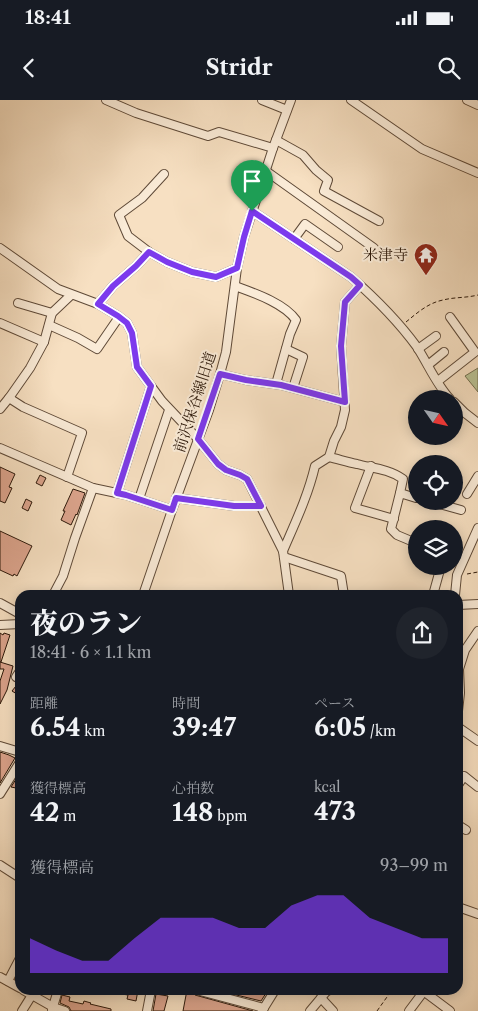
<!DOCTYPE html>
<html lang="ja">
<head>
<meta charset="utf-8">
<style>
  :root { --surface:#171b24; --page:#20242c; --text:#f1f3f6; --muted:#9ea1a6; --accent:#7c3aed }
  body { margin:0; font-family:"Libre Caslon Text","Noto Serif JP",serif; background:var(--page); color:var(--text); height:100vh; display:flex; flex-direction:column; font-size:19px; white-space:nowrap }
  * { box-sizing:border-box; margin:0 }
  p { font-size:16px; color:var(--muted) }
  .icon { flex:none; width:28px; height:28px; fill:none; stroke:currentColor; stroke-width:2; stroke-linecap:round; stroke-linejoin:round }
  .map { position:relative; flex:1; overflow:hidden }
  .details { position:absolute; left:15px; top:490px; width:448px; height:405px; display:flex; flex-direction:column; background:var(--surface); border-radius:15px; box-shadow:0 2px 12px #0003 }
  .details>* { flex:none }
  .needle { width:32px; rotate:124deg }
  .fabs { position:absolute; left:408px; top:290px; display:grid; gap:10px }
  .fabs a { display:grid; place-items:center; width:55px; height:55px; border-radius:50%; background:var(--surface); box-shadow:0 2px 12px #0003; font-size:25px }
  .pin { position:absolute; display:grid; place-items:center; width:42px; height:42px; color:#fff; margin:-51px -21px; border-radius:50% 50% 50% 0; rotate:-45deg; box-shadow:0 0 5px #0007 }
  .pin .icon { rotate:45deg }
  .round { display:grid; place-items:center; flex:none; width:52px; height:52px; border-radius:26px; background:var(--page) }
  .headline { display:flex; align-items:center; justify-content:space-between; height:85px; padding:0 15px }
  h1 { font-size:28px; font-weight:800; line-height:38px }
  .figures { display:grid; grid-template-columns:repeat(3,1fr); gap:8px; height:85px; padding:5px 15px }
  .figures div { display:grid; align-content:center }
  .figures b { font-size:25px; font-weight:800 }
  .figures small { font-size:14px; font-weight:400 }
  .figures p { font-size:14px }
  .chart { height:140px; padding:10px 15px }
  .chart p { display:flex; justify-content:space-between }
  .chart svg { width:100%; height:90px; margin-top:5px; fill:var(--accent); opacity:.7 }
  .status { display:flex; justify-content:space-between; align-items:center; height:35px; padding:0 25px; background:var(--surface); direction:ltr }
  .status svg { height:14px; fill:currentColor }
  header { display:flex; justify-content:space-between; align-items:center; height:65px; padding:0 15px; background:var(--surface); font-size:22px; font-weight:800 }
  .map>svg:first-child { display:block }
</style>
</head>
<body>
<div class="status"><b>18:41</b><svg viewBox="0 0 49 12"><path d="M0 12V9h3v3zM5 12V6h3v6zM10 12V3h3v9zM15 12V0h3v12zM26 1h20v11H26zM47 4h2v5h-2z"/></svg></div>
<header><svg class="icon" aria-label="back" viewBox="0 0 24 24"><path d="M15 5l-7 7 7 7"/></svg>Stridr<svg class="icon" aria-label="search" viewBox="0 0 24 24"><circle cx="10" cy="10" r="6"/><path d="M15 15l6 6"/></svg></header>
<div class="map">
<svg width="478" height="911" viewBox="0 0 478 911">
  <rect width="100%" height="100%" fill="#f7e0c2"/>
  <filter id="stains"><feTurbulence type="fractalNoise" baseFrequency=".004" numOctaves="4"/><feColorMatrix values="0 0 0 0 .2 0 0 0 0 .09 0 0 0 0 .02 0 0 0 .5 -.17"/></filter>
  <radialGradient id="worn" r=".72"><stop offset=".6" stop-color="#630" stop-opacity="0"/><stop offset="1" stop-color="#630" stop-opacity=".3"/></radialGradient>
  <path fill="#bac395" stroke="#736e50" d="M478,268V292L465,276Z"/>
  <g fill="#dda58e" stroke="#2c180a">
    <path d="M0,367L15,374L9,387L12,388L5,403L0,401Z"/>
    <path d="M40,375L46,378L42,386L36,383Z"/>
    <path d="M73,389L85,393L77,415L76,414L71,425L61,420L65,411H63Z"/>
    <path d="M26,399L32,402L28,411L22,408Z"/>
    <path d="M0,431L32,446L17,476L14,474L13,476L0,470Z"/>
    <path d="M0,533L3,535L4,533L10,535L1,562H0Z"/>
    <path d="M0,562L13,566L7,590L0,604V581L4,569H0Z"/>
    <path d="M20,581V596L12,591Z"/>
    <path d="M0,652L9,655L15,658L0,683Z"/>
    <path d="M20,673V686L16,685V688L11,687Z"/>
    <path d="M116,890H138L136,901L127,899L128,895L116,893Z"/>
    <path d="M187,890L191,891L195,895L253,911H183Z"/>
    <path d="M224,890H248L257,892V890H268L261,901L224,892Z"/>
    <path d="M156,894L168,896L164,911H153Z"/>
    <path d="M62,895L70,897L69,901L83,904L84,901L91,903L90,904L111,909V911H71L69,907L60,903Z"/>
  </g>
  <g fill="none" stroke-linecap="round" stroke-linejoin="round">
    <g stroke="#5f4a38" stroke-width="10">
      <g id="minor">
        <path d="M106,0L136,13L208,36L219,32L273,48"/>
        <path d="M262,0L287,10"/>
        <path d="M351,0L422,49L478,73"/>
        <path d="M467,0L478,5"/>
        <path d="M276,40L303,55L316,70L328,80L324,91L379,121"/>
        <path d="M266,71L374,148"/>
        <path d="M164,74L142,98L119,115L128,136L149,152L167,162L192,172L216,177L237,168"/>
        <path d="M252,111L351,177C375,198 398,221 417,247C428,264 436,284 450,299"/>
        <path d="M294,139L305,124L338,147"/>
        <path d="M0,148L58,189L98,204L118,216L127,223L132,233L137,267L162,301L198,339L218,364L226,370L240,375L247,379L283,451L289,495"/>
        <path d="M235,186C254,193 284,203 296,220L290,234L276,284"/>
        <path d="M18,203L52,213"/>
        <path d="M98,204L113,186L136,166L149,152"/>
        <path d="M0,223L44,242"/>
        <path d="M49,225L78,238L97,249L119,217"/>
        <path d="M286,249L303,257L293,288"/>
        <path d="M418,249L436,236"/>
        <path d="M428,265L444,252"/>
        <path d="M220,274L246,280L281,285L345,302"/>
        <path d="M438,281L475,252L450,217"/>
        <path d="M9,298L23,307L82,333L67,377"/>
        <path d="M454,302L465,313L478,323"/>
        <path d="M0,309L9,298L30,268L44,242L52,213L71,195"/>
        <path d="M0,348L93,388L126,395L172,410"/>
        <path d="M329,357C338,359 347,362 357,364C372,368 389,369 403,379L400,393"/>
        <path d="M371,366L355,408L394,419"/>
        <path d="M117,393L151,286"/>
        <path d="M467,394L478,376"/>
        <path d="M176,398L234,406H261"/>
        <path d="M416,398L400,393L391,429L397,435L416,443"/>
        <path d="M139,399L169,310"/>
        <path d="M429,401L461,410"/>
        <path d="M283,451C295,423 308,396 315,366L329,357L334,341L341,327L345,310L341,246L345,202L360,185"/>
        <path d="M284,457L341,476L344,495"/>
        <path d="M53,495L63,476L75,438L93,388"/>
        <path d="M143,495L172,410L209,310L220,274L226,252L237,168L244,137L273,48L291,0"/>
        <path d="M433,495L441,466"/>
        <path d="M455,495L457,475L478,428"/>
        <path d="M0,503L20,514"/>
        <path d="M458,505L478,504"/>
        <path d="M0,525L20,524"/>
        <path d="M16,577L20,571"/>
        <path d="M458,611L460,593L459,569L465,550L478,531"/>
        <path d="M458,627L478,641"/>
        <path d="M0,646L20,652"/>
        <path d="M458,685L464,676L478,687"/>
        <path d="M0,694L20,662"/>
        <path d="M458,725L466,730"/>
        <path d="M0,765L20,778"/>
        <path d="M458,807L478,814"/>
        <path d="M0,877L20,888"/>
        <path d="M8,881L20,858"/>
        <path d="M23,890L53,907L65,911"/>
        <path d="M196,890L264,908"/>
        <path d="M422,890L450,911"/>
        <path d="M321,898L333,911"/>
        <path d="M52,910L58,890"/>
        <path d="M22,911L32,895"/>
        <path d="M147,911L151,890"/>
        <path d="M262,911L275,890"/>
        <path d="M310,911L326,892L329,890"/>
        <path d="M409,911L424,891"/>
      </g>
    </g>
    <g stroke="#2c180a" stroke-width="1" stroke-dasharray="4 2.5" stroke-linecap="butt">
      <path d="M406,222C417,213 428,203 443,200C455,197 466,198 478,195"/>
      <path d="M467,474L478,472"/>
      <path d="M377,911L392,890"/>
    </g>
    <use href="#minor" stroke="#faebd7" stroke-width="8"/>
  </g>
  <g fill="none" stroke-linecap="round" stroke-linejoin="round">
    <g stroke="#fff" stroke-width="10">
      <path id="route" d="M252,111L351,177L360,185L345,202L341,246L345,302L281,285L246,280L220,274L198,339L218,364L226,370L240,375L247,379L261,406H234L176,398L172,410L126,395L117,393L151,286L137,267L132,233L127,223L118,216L98,204L113,186L136,166L149,152L167,162L192,172L216,177L237,168L244,137Z"/>
    </g>
    <use href="#route" stroke="#7c3aed" stroke-width="6"/>
  </g>
  <defs>
    <g id="temple-pin" transform="scale(1.25)"><path d="M0 17L-7.5 6A9.5 9.5 0 1 1 7.5 6Z" fill="#8f2418" stroke="#faebd7"/><path d="M0-6L5-2H3V0L6.5 2.5H4V6H1.5V3h-3V6H-4V2.5H-6.5L-3 0V-2H-5Z" fill="#fff"/></g>
  </defs>
  <g fill-rule="evenodd">
    <use href="#temple-pin" x="426" y="155"/>
  </g>
  <g text-anchor="middle" stroke-width="4" stroke-linejoin="round" paint-order="stroke">
    <g font-size="15" fill="#2c180a" stroke="#faebd7" text-anchor="end">
      <text x="408" y="160">米津寺</text>
    </g>
    <g font-size="15" fill="#2c180a" stroke="#faebd7">
      <text transform="translate(195 302) rotate(-72)" y="5">前沢保谷線旧道</text>
    </g>
  </g>
  <rect width="100%" height="100%" filter="url(#stains)"/>
  <rect width="100%" height="100%" fill="url(#worn)"/>
</svg>
<div class="fabs">
<a><svg class="needle" viewBox="-14 -14 28 28"><path d="M0-13l5 13h-10z" fill="#e53935"/><path d="M0 13l5-13h-10z" fill="#9ea1a6"/></svg></a>
<a><svg class="icon" aria-label="locate" viewBox="0 0 24 24"><circle cx="12" cy="12" r="6"/><path d="M12 2v4M12 18v4M2 12h4M18 12h4"/></svg></a>
<a><svg class="icon" aria-label="layers" viewBox="0 0 24 24"><path d="M12 4l9 5-9 5-9-5zM3 14l9 5 9-5"/></svg></a>
</div>
<div class="pin" style="left:252px;top:111px;background:#1e9e55"><svg class="icon" aria-label="arrive" viewBox="0 0 24 24"><path d="M6 21V4h12l-3 4 3 4H6"/></svg></div>
<section class="details">
<div class="headline"><div><h1>夜のラン</h1><p>18:41 · 6 × 1.1 km</p></div><a class="round"><svg class="icon" aria-label="share" viewBox="0 0 24 24"><path d="M12 15V3M7 8l5-5 5 5M5 13v7h14v-7"/></svg></a></div>
<div class="figures">
<div><p>距離</p><b>6.54<small> km</small></b></div>
<div><p>時間</p><b>39:47</b></div>
<div><p>ペース</p><b>6:05<small> /km</small></b></div>
</div>
<div class="figures">
<div><p>獲得標高</p><b>42<small> m</small></b></div>
<div><p>心拍数</p><b>148<small> bpm</small></b></div>
<div><p>kcal</p><b>473</b></div>
</div>
<div class="chart"><p><span>獲得標高</span>93–99 m</p>
<svg viewBox="0 0 160 44" preserveAspectRatio="none"><path d="M0 44V27L10 33L20 38L30 38L40 27L50 17L60 17L70 17L80 22L90 22L100 11L110 6L120 6L130 17L140 22L150 27L160 27V44z"/></svg>
</div>
</section>
</div>
</body>
</html>
